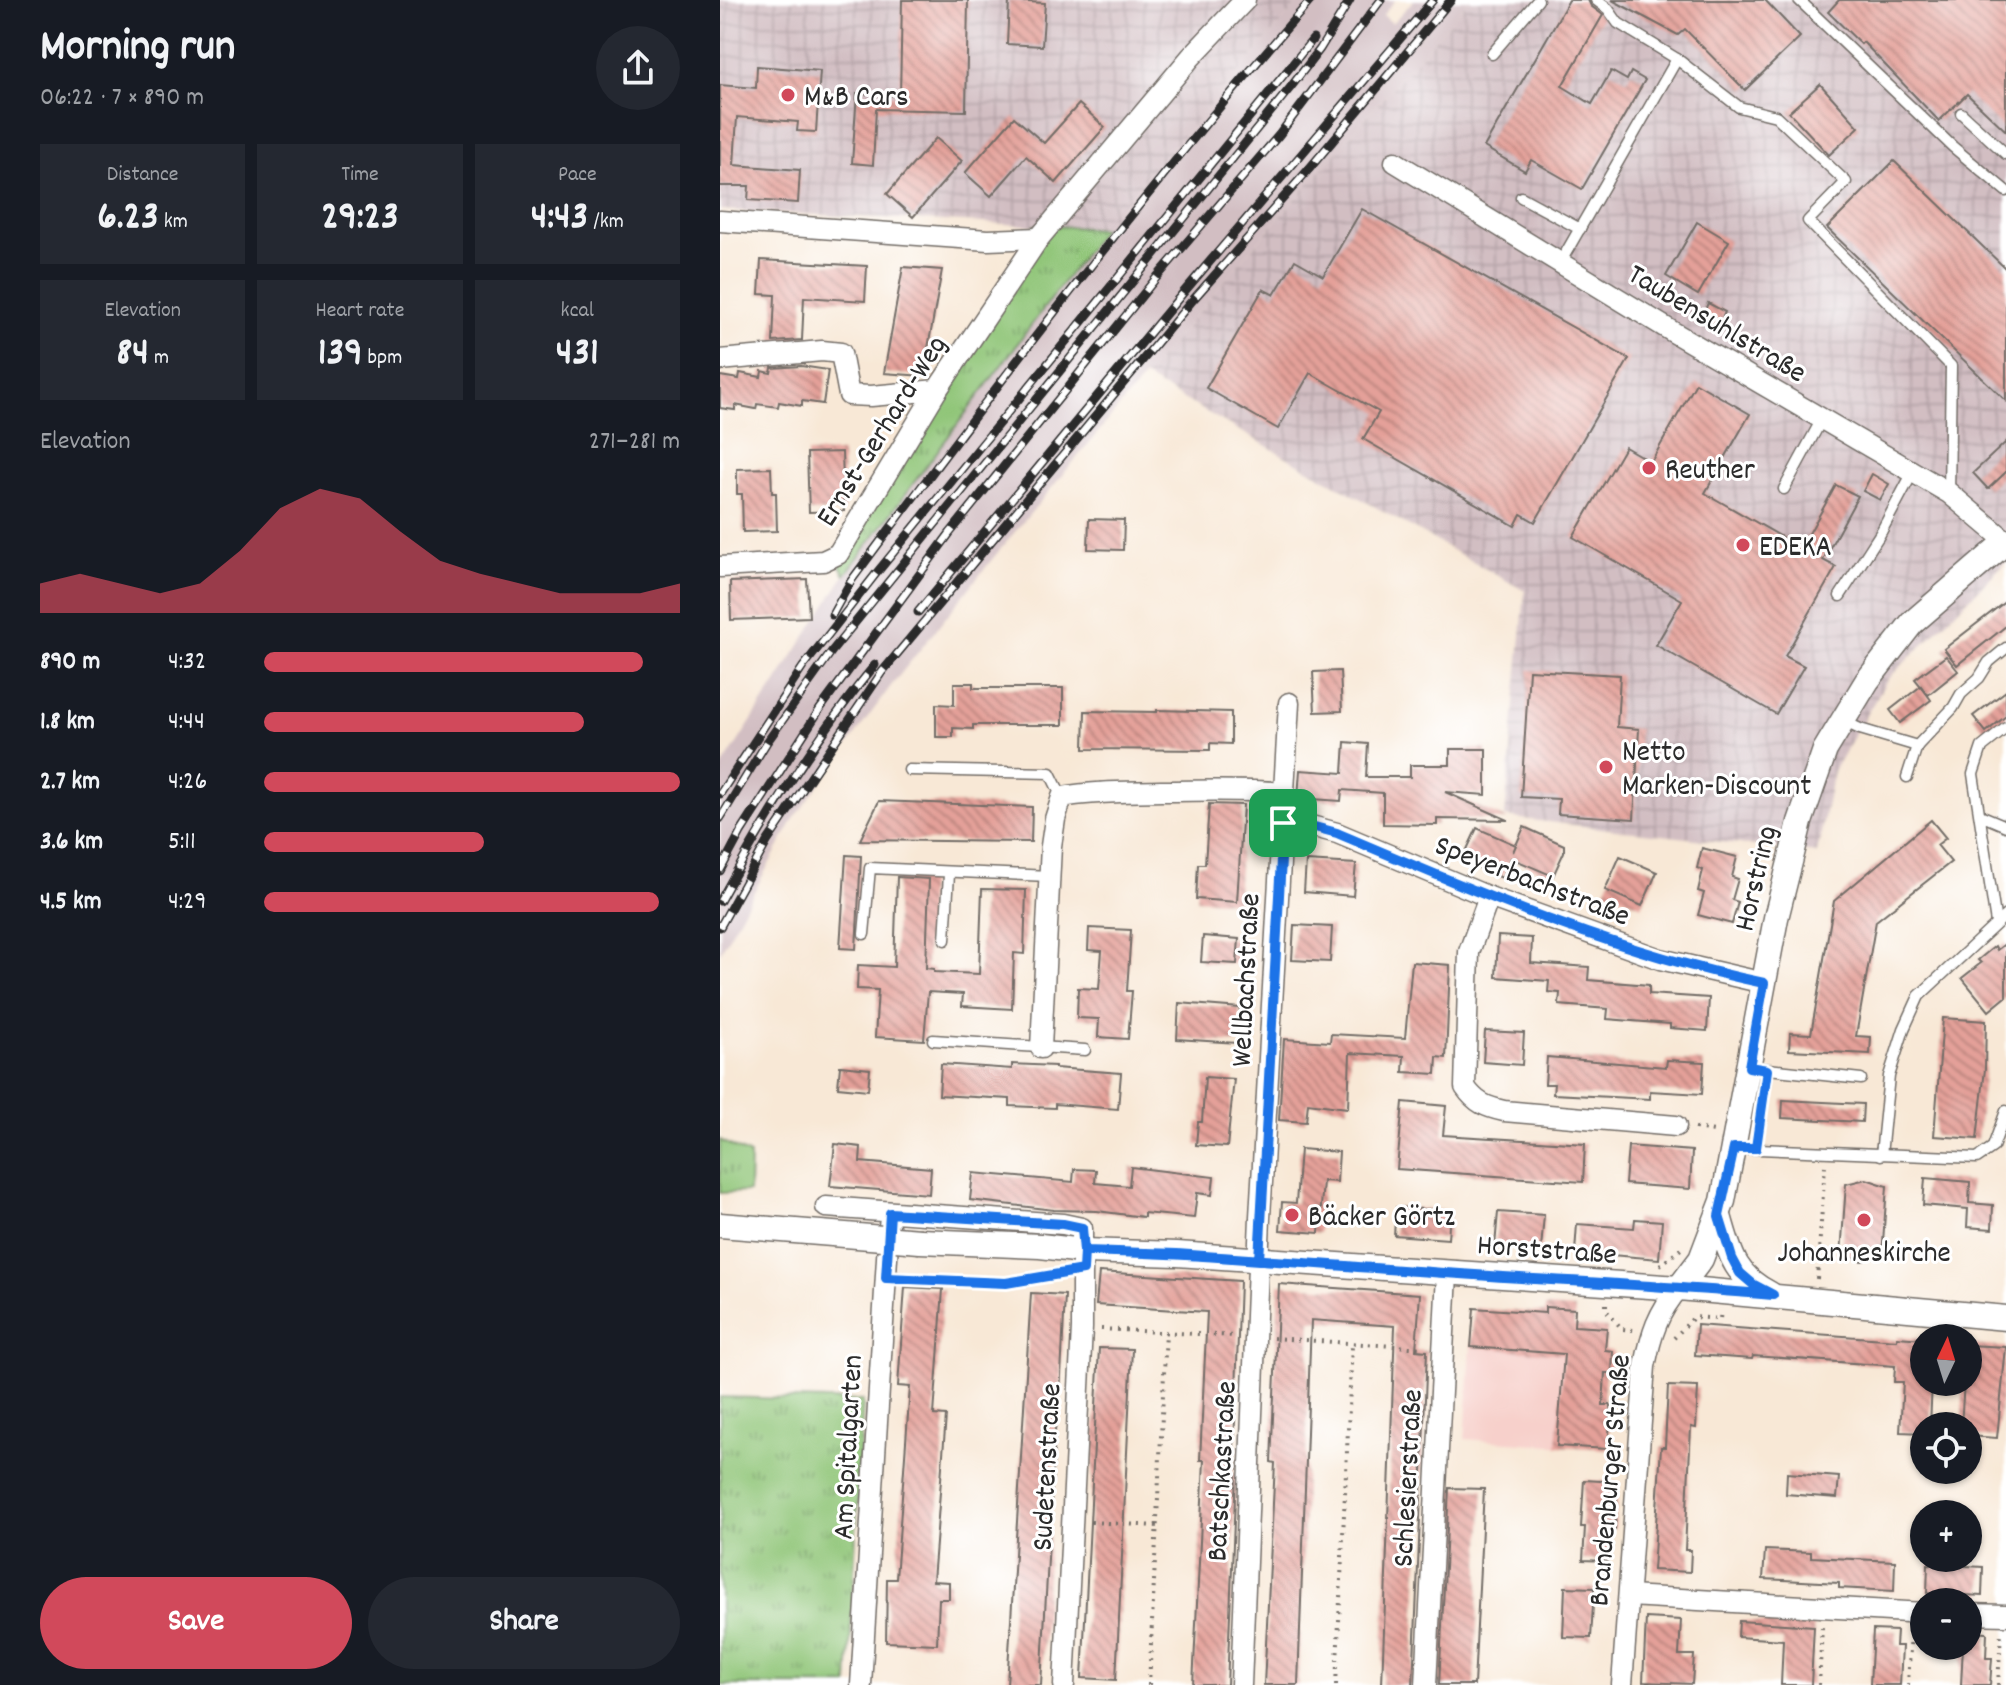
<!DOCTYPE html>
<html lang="en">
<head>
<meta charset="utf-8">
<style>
  :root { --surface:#171b24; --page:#242831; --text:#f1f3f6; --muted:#9ea1a6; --accent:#d1495b }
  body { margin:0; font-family:Dekko,sans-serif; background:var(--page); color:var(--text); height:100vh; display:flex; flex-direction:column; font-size:30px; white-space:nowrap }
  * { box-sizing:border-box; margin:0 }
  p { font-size:26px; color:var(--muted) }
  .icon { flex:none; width:44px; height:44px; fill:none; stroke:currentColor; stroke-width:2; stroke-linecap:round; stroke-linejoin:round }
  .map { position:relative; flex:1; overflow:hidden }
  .sheet { display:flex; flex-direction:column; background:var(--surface); width:720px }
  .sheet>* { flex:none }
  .needle { width:52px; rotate:4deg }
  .controls { position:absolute; left:1190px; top:1324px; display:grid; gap:16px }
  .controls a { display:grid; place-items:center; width:72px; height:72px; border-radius:50%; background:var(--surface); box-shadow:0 2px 6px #0004; font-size:40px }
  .pin { position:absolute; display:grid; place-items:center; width:68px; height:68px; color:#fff; margin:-34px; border-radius:16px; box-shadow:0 4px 12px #0006 }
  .round { display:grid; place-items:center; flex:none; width:84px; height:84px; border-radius:42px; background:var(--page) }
  .summary { display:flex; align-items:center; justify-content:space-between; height:136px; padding:0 40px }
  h1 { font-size:44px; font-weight:800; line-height:60px }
  .metrics { display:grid; grid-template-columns:repeat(3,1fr); gap:12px; height:136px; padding:8px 40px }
  .metrics div { display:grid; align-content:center; border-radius:0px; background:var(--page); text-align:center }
  .metrics b { font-size:40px; font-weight:800 }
  .metrics small { font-size:22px; font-weight:400 }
  .metrics p { font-size:22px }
  .chart { height:224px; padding:16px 40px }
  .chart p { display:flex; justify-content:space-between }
  .chart svg { width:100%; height:144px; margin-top:8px; fill:var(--accent); opacity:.7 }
  .cta { display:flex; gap:16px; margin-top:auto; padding:16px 40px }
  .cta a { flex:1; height:92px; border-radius:48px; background:var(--accent); color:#fff; font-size:32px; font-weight:800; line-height:92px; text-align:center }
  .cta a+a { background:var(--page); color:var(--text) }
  ul { padding:0 40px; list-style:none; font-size:26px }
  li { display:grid; grid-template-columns:128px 96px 1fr; align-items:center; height:60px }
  li i { height:20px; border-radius:10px; background:var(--accent) }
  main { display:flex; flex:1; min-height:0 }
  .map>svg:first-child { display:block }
</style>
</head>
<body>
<main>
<section class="sheet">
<div class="summary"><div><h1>Morning run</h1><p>06:22 · 7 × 890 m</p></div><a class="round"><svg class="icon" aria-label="share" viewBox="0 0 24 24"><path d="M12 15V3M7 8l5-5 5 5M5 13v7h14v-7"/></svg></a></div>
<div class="metrics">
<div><p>Distance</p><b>6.23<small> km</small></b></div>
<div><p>Time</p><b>29:23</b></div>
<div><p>Pace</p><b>4:43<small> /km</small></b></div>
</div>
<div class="metrics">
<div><p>Elevation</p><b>84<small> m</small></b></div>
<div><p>Heart rate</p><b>139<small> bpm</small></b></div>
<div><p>kcal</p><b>431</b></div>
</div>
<div class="chart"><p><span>Elevation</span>271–281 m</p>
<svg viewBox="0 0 160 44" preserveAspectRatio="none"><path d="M0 44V35L10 32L20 35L30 38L40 35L50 25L60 12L70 6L80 9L90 19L100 28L110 32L120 35L130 38L140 38L150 38L160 35V44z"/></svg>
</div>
<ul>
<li><b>890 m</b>4:32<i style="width:91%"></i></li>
<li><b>1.8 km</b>4:44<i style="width:77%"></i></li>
<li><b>2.7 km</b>4:26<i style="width:100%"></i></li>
<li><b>3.6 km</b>5:11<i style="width:53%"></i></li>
<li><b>4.5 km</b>4:29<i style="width:95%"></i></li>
</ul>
<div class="cta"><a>Save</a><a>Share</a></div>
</section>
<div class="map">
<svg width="1286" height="1685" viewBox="0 0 1286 1685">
  <defs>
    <pattern id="industrial-grid" width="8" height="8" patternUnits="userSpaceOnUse" patternTransform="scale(2)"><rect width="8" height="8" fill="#d2bec2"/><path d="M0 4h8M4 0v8" fill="none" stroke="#b4a3a7"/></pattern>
    <pattern id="grass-tufts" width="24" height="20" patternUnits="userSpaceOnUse" patternTransform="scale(2)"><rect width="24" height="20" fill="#8fc577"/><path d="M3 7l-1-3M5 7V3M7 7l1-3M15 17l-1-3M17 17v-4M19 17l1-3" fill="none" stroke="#75a062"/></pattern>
    <pattern id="building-back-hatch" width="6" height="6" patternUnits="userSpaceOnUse" patternTransform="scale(2)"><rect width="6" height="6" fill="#e4a099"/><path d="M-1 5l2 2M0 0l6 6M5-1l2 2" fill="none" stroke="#b9837d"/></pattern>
  </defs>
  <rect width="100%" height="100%" fill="#fff"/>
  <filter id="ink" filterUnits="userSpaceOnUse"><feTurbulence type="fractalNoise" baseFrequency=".0125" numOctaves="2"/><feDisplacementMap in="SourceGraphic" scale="16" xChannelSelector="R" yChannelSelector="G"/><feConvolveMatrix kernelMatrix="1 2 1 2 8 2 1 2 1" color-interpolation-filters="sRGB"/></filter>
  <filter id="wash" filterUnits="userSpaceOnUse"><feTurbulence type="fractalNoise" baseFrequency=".006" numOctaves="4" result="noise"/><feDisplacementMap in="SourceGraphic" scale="32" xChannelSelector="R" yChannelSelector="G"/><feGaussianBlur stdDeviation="1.8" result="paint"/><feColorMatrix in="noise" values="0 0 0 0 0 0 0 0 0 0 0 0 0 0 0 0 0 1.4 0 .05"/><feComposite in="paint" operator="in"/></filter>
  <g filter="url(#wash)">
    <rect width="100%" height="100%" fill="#f8e8d6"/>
    <path fill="#f7d0cb" d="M854,1326L887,1328L885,1350L893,1351L892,1373H885L883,1404L891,1405L888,1449L745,1439L751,1347L852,1354Z"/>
    <g fill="url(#industrial-grid)">
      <path d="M0,0H581L383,229L0,210Z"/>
      <path d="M749,0H1286V562L1167,680L1113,771L1097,853L785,817L805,591L424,377L520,262Z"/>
    </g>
    <path fill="#d2bec2" d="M581,0H675L663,15L672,23L694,0H749L520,262L274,557L171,686L74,819L0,953V770L125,575L383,229Z"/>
    <g fill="url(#grass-tufts)" stroke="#5d7851" stroke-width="2">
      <path d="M315,225L383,229L125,575L118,562Z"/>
      <path d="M0,1140L30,1155L29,1192L0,1193Z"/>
      <path d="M0,1397L143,1401L128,1685H0Z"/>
    </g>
    <g id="blocks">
      <g fill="url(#building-back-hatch)">
        <path d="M182,0H248L246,111L156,109L153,165L132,163L137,93L180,96Z"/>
        <path d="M849,0H868L871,6L883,15L842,86L872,104L891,71L907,80L911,72L925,80L862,189L811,160L805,171L764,147Z"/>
        <path d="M892,0H1045L1080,37L1025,90L965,29L958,35Z"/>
        <path d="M1119,0H1286V131L1247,94L1219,121L1143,42L1141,44L1108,12Z"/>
        <path d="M289,1L325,3L322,46L287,44Z"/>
        <path d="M37,66L100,71L96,132L77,131L78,122L17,117L14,165L80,170L78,203L28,200L29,186H0V85L36,88Z"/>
        <path d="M1100,84L1139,127L1109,155L1069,112Z"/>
        <path d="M359,104L385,127L336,183L306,156L271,196L245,173L294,117L324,143Z"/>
        <path d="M216,138L242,161L193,217L167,194Z"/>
        <path d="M1174,161L1286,269V401L1107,228Z"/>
        <path d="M642,209L909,359L815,522L801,514L795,526L643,439L659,412L590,373L558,429L486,388L543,289L554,295L575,260L603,276Z"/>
        <path d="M977,222L1009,241L978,295L946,276Z"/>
        <path d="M41,260L147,266L145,301L84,297L82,340L53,342L55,295L39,294Z"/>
        <path d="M183,267L222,270L203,376L164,373Z"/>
        <path d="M988,303L1005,312L998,328L981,319Z"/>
        <path d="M81,366L108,370L103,404L82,401V406L59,402L58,407L37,404L36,409L15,405V410L0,408V376L19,379L20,373L41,377L42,371L51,373L52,368Z"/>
        <path d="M976,383L1030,414L985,493L1081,548L1116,485L1138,496L1103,560L1116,567L1065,656L1084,666L1056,714L936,645L962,600L853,537L905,447L931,462Z"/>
        <path d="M1286,442V472L1268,489L1253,473Z"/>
        <path d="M122,452L124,511L89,512L87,453Z"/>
        <path d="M51,468L52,493H56L57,531L23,532L22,494H17V469Z"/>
        <path d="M1152,474L1169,484L1160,500L1143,491Z"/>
        <path d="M369,519L404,520L403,550L368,549Z"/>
        <path d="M87,579L89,617L11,620L10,582Z"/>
        <path d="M1286,601V626L1237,665L1224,649Z"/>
        <path d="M1226,656L1238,671L1208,695L1195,679Z"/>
        <path d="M809,670L900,675L897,727L919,729L914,819L838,814L839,799L801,797Z"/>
        <path d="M620,671L622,711L595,712L593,672Z"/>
        <path d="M234,683H253V688H343V725H253V729L233,728V737H216V704L234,705Z"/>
        <path d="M1201,686L1211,700L1180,723L1170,710Z"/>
        <path d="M1286,691V716L1266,732L1253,716Z"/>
        <path d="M437,710L511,712V744L490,743V750L364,749L365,711L437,712Z"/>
        <path d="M625,742L648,744L646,777H690V765H730V749H766V795L725,792L788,820L717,819V825L663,824V793L622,790L621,801L578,798L580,770L623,773Z"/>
        <path d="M159,801L312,807L311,842L140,840Z"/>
        <path d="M489,804L523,805L517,902L476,899L478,864H485Z"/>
        <path d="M1211,820L1226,838L1217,845L1231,862L1156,921L1136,1036L1151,1037L1150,1054L1069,1050L1070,1033L1091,1034L1114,901Z"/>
        <path d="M804,827L844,845V852L833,876L791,858L782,878L742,860L757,828L796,845L793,852Z"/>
        <path d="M982,848L1017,857L1012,877L1018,879L1012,900L1018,902L1012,924L978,915L984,893L978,891L983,870L977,868Z"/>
        <path d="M126,855L141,856L136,949L120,948Z"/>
        <path d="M900,856L937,872L922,906L885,890Z"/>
        <path d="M586,861L636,864L633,896L584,892Z"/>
        <path d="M177,877L209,879L206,968L214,969V972L259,974L262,889L306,890L304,954L294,953L292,1009L242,1006L243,994L208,992L204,1040L155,1037L158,990L137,989L138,965L174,967Z"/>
        <path d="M574,925L612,927L610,962L572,960Z"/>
        <path d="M369,928L411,930L407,991H412L408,1039L378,1037L379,1019L357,1018L358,988L379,989L382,951L368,950Z"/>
        <path d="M483,936L519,939L517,964L481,962Z"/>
        <path d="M778,936L812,938L811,963L869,967L868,980L929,985V994L989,998L987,1031L950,1028V1024L887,1019L888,1009L839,1005L840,993L828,992L829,981L776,977Z"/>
        <path d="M1286,943V997L1269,1011L1242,978L1261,963L1258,960L1275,946L1277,950Z"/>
        <path d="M692,962L730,965L726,1058L717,1057L716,1074L683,1072L684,1056L630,1053L628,1108L588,1103L586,1122L559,1120L564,1039L610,1042L611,1034L685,1038Z"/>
        <path d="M459,1003L520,1008L517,1043L457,1039Z"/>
        <path d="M1223,1018L1266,1021L1265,1069L1257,1139L1214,1136Z"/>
        <path d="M765,1031L804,1033L802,1065L763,1062Z"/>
        <path d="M827,1057L946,1067L947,1060L984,1062L982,1094L930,1091V1099L833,1094L834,1084H825Z"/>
        <path d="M221,1064L292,1069V1064L335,1066V1068L401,1073L398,1109L335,1104V1108L290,1106V1099L219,1095Z"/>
        <path d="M120,1066L150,1069L148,1090L118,1087Z"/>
        <path d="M485,1077L514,1079L507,1147L476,1145L478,1122H482Z"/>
        <path d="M1063,1100L1143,1104L1142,1122L1062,1118Z"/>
        <path d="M683,1102L726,1106L723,1135L865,1144L863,1182L677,1169Z"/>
        <path d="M115,1144L141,1147L140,1162L211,1168L209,1194L110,1186Z"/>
        <path d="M908,1146L972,1151L970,1189L905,1184Z"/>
        <path d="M580,1149L619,1152L617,1182L603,1181L599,1233L560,1230L562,1202L576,1203Z"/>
        <path d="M411,1167L494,1177L492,1195L477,1193L474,1218L424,1213V1217L377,1211L334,1210L250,1200L253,1173L353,1182L354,1169L376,1170L375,1183L409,1186Z"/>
        <path d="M1205,1178L1250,1182L1249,1203L1273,1205L1272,1229L1247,1227L1248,1209L1203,1205Z"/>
        <path d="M1146,1179L1167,1186L1162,1256L1142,1261L1121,1254L1126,1184Z"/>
        <path d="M676,1207L730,1211L728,1239L674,1235Z"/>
        <path d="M778,1212L824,1215L821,1249L775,1246Z"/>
        <path d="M915,1219L942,1221L939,1259L855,1252L857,1224L914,1228Z"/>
        <path d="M379,1272L520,1281L513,1474H516L507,1685H473L484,1460H480L487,1312L376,1305Z"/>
        <path d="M559,1284L700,1294L696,1350L707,1351L693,1685H662L675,1326L591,1320L578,1685H544L555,1463L551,1462Z"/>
        <path d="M185,1287L223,1289L214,1415L226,1416L213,1581L229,1582V1599H219L217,1644L166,1642L167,1579H176L190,1387L178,1386Z"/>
        <path d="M311,1293L345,1295L340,1396H337L321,1685H287Z"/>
        <path d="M825,1307L855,1309L854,1326L887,1328L885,1350L893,1351L892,1373H885L883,1405H891L888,1449L837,1446L844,1354L751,1347L754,1308L825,1313Z"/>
        <path d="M977,1325L1177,1340V1337L1204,1339V1382H1212L1210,1426H1204V1433L1180,1432L1183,1382H1174L1175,1366L1033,1356L1032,1359L975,1355Z"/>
        <path d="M1248,1345L1286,1347L1277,1438L1248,1436V1426H1241L1244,1382H1248Z"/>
        <path d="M379,1348L412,1349L396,1680L362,1678Z"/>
        <path d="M948,1386L978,1387L976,1428L971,1427L965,1550H971L970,1572L933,1570L941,1447H945Z"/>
        <path d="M1067,1473L1119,1477L1117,1498L1066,1494Z"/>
        <path d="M864,1480L898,1482L895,1529L891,1528L888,1561L863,1560L865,1527H861Z"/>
        <path d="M729,1488L764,1489L754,1685H719Z"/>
        <path d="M1045,1550L1091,1552V1557L1175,1561L1174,1591L1119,1588V1583L1043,1579Z"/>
        <path d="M1208,1564L1263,1567L1262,1596L1207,1593Z"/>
        <path d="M845,1587L874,1588L871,1638L843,1637Z"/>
        <path d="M926,1618L961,1620L959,1655H974L972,1684L923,1682Z"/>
        <path d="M1019,1621L1094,1626L1091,1685H1061L1063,1640L1018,1637Z"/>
        <path d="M1153,1630L1177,1631L1176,1646H1182L1180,1685H1150Z"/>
        <path d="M1248,1632L1267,1633L1266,1658H1272L1270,1685H1241L1243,1646H1248Z"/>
      </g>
    </g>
  </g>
  <g filter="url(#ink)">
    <use href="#blocks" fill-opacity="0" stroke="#736d67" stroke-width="2"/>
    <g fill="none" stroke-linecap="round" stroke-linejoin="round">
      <g stroke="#736d67" stroke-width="13">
        <g id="service">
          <path d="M1079,0L1233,147L1286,191"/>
          <path d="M772,54L818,0"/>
          <path d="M957,59L1019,107L1056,116L1126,182L1088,221L1231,366L1229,493"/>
          <path d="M1241,113L1286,154"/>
          <path d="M801,197L860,229"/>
          <path d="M840,263L957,59L898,23L888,9L876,0"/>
          <path d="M1064,489L1102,419"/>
          <path d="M1120,596L1160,534L1193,472"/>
          <path d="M1125,722L1140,729L1197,746L1233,708L1241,694L1259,678L1269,662L1286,648"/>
          <path d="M189,770L330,773L342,797"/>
          <path d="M1187,777L1197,746"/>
          <path d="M1260,815L1286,826"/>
          <path d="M1276,923L1253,774L1262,747L1286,728"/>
          <path d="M144,934L150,868L329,876"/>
          <path d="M225,940L229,874"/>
          <path d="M213,1040L365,1050"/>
          <path d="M1029,1067L1141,1079"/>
          <path d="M1014,1148L1257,1158L1273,1147L1286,1111"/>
          <path d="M1161,1155L1169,1076L1184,1029L1199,996L1286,915"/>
        </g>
      </g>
      <g stroke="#736d67" stroke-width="23">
        <g id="minor">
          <path d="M675,162L953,332L1229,493L1286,541"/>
          <path d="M0,221L268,240L319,238"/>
          <path d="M0,360L102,351L121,353L129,395L151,396L217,390"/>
          <path d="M0,567L103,561L118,554L217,390L319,238L471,57L525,0"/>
          <path d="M563,823L591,826L617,833L769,897L940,959L1044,983"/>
          <path d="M769,897L749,952L745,1087C756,1103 766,1107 784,1111L956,1126"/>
          <path d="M321,1048L331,846L335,819L342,797C375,791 408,792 441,791C482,791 524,789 565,793"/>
          <path d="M106,1207L343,1224L362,1228V1328L344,1685"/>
          <path d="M909,1596L1204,1613"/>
          <path d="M1248,1614L1286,1615"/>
          <path d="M141,1685L169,1225"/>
          <path d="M521,1685L540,1217L569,703"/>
          <path d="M706,1685L727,1274"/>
          <path d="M902,1685L925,1366C931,1335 938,1312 959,1288"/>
        </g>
      </g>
      <g stroke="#736d67" stroke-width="27">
        <g id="tertiary">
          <path d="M999,1216C1010,1253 1013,1275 1050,1294"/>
          <path d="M200,1241L320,1246L364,1251L457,1254L959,1288L1286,1318"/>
          <path d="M959,1288L981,1259L1003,1201L1056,918L1080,822L1105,750L1147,681L1192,623L1286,542"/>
        </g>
      </g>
      <g stroke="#736d67" stroke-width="4" stroke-dasharray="2 6" stroke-linecap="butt">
        <path d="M975,1128L994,1131"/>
        <path d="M940,1265L961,1249"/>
        <path d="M184,1279L286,1283L343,1274"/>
        <path d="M1097,1279L1105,1166"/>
        <path d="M886,1304V1310L902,1329L914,1330"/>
        <path d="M381,1329L516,1336"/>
        <path d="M553,1338L704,1348"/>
        <path d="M954,1338L974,1317L1000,1319L1001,1311"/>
        <path d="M371,1522L437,1526"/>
        <path d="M429,1685L446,1332"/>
        <path d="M616,1685L632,1344"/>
        <path d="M1099,1685L1102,1627"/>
        <path d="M1188,1685L1191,1631"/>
        <path d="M1278,1685L1281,1631"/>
      </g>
      <use href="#service" stroke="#fff" stroke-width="10"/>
      <use href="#minor" stroke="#fff" stroke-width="20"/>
      <use href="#tertiary" stroke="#fff" stroke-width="24"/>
      <g stroke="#2b2b2b" stroke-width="9">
        <g id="rail">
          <path d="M198,612L463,293L713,0"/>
          <path d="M112,615L131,581C278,383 428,186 591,0"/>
          <path d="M0,794L83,667L155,575L593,39"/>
          <path d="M0,819L47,742L112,651L570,88L600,49L630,0"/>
          <path d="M0,871L21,832L100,709L230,533L437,277L559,135L661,0"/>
          <path d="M0,901C45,819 95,737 155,665"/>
          <path d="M0,927L47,842L162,672L471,302L589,169L731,0"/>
        </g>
      </g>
      <use href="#rail" stroke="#fff" stroke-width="6" stroke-dasharray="18" stroke-linecap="butt"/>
      <g stroke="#736d67" stroke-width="27" stroke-linecap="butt">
        <path id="tertiary-bridge" d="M0,1225L200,1241"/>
      </g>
      <use href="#tertiary-bridge" stroke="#fff" stroke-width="24"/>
    </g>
  </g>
  <g fill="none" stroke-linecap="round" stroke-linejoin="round" filter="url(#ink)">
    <g stroke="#fff" stroke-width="16">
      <path id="route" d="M563,823L539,1260L457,1254L364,1251L363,1270L286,1283L166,1278L170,1213L343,1224L362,1228L364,1251C475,1253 586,1264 697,1271C816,1280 935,1285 1053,1295L1034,1285L1020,1273L1012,1258L999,1216L1014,1148H1036L1047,1070L1029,1067L1044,983C896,953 756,892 617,833L591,826L563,823"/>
    </g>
    <use href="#route" stroke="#1a73e8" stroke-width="10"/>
  </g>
  <g fill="#d1495b" stroke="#fff" stroke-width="3">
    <circle cx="68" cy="95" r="8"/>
    <circle cx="929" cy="468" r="8"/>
    <circle cx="1023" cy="545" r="8"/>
    <circle cx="886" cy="767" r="8"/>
    <circle cx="572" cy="1215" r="8"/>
    <circle cx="1144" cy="1220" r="8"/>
  </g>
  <g text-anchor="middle" stroke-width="6" stroke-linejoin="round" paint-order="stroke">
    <g font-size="30" fill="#2b2b2b" stroke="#fff" text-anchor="start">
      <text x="84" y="105">M&amp;B Cars</text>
      <text x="945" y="478">Reuther</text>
      <text x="1039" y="555">EDEKA</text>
      <text x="902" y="760">Netto<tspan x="902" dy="34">Marken-Discount</tspan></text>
      <text x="588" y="1225">Bäcker Görtz</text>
      <text x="1144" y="1261" text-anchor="middle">Johanneskirche</text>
    </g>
    <g font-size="30" fill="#2b2b2b" stroke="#fff">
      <text transform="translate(998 322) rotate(31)" y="10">Taubensuhlstraße</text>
      <text transform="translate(160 430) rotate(-58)" y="10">Ernst-Gerhard-Weg</text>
      <text transform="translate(1034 878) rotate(-77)" y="10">Horstring</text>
      <text transform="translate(813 879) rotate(21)" y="10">Speyerbachstraße</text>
      <text transform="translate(524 980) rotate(-87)" y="10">Wellbachstraße</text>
      <text transform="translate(827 1248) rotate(4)" y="10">Horststraße</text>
      <text transform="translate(126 1447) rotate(-87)" y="10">Am Spitalgarten</text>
      <text transform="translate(325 1467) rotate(-87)" y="10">Sudetenstraße</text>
      <text transform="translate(500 1471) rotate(-87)" y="10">Batschkastraße</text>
      <text transform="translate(686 1478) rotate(-87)" y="10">Schlesierstraße</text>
      <text transform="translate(888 1480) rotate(-85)" y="10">Brandenburger Straße</text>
    </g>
  </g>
</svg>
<div class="controls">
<a><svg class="needle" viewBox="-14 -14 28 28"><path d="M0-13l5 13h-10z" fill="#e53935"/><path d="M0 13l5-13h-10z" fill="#9ea1a6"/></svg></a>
<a><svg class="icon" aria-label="locate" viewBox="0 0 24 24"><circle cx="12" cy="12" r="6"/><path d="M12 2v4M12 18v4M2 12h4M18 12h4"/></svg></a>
<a>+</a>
<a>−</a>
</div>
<div class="pin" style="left:563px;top:823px;background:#1e9e55"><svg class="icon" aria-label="arrive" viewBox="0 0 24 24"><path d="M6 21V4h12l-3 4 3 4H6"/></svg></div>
</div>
</main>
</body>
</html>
